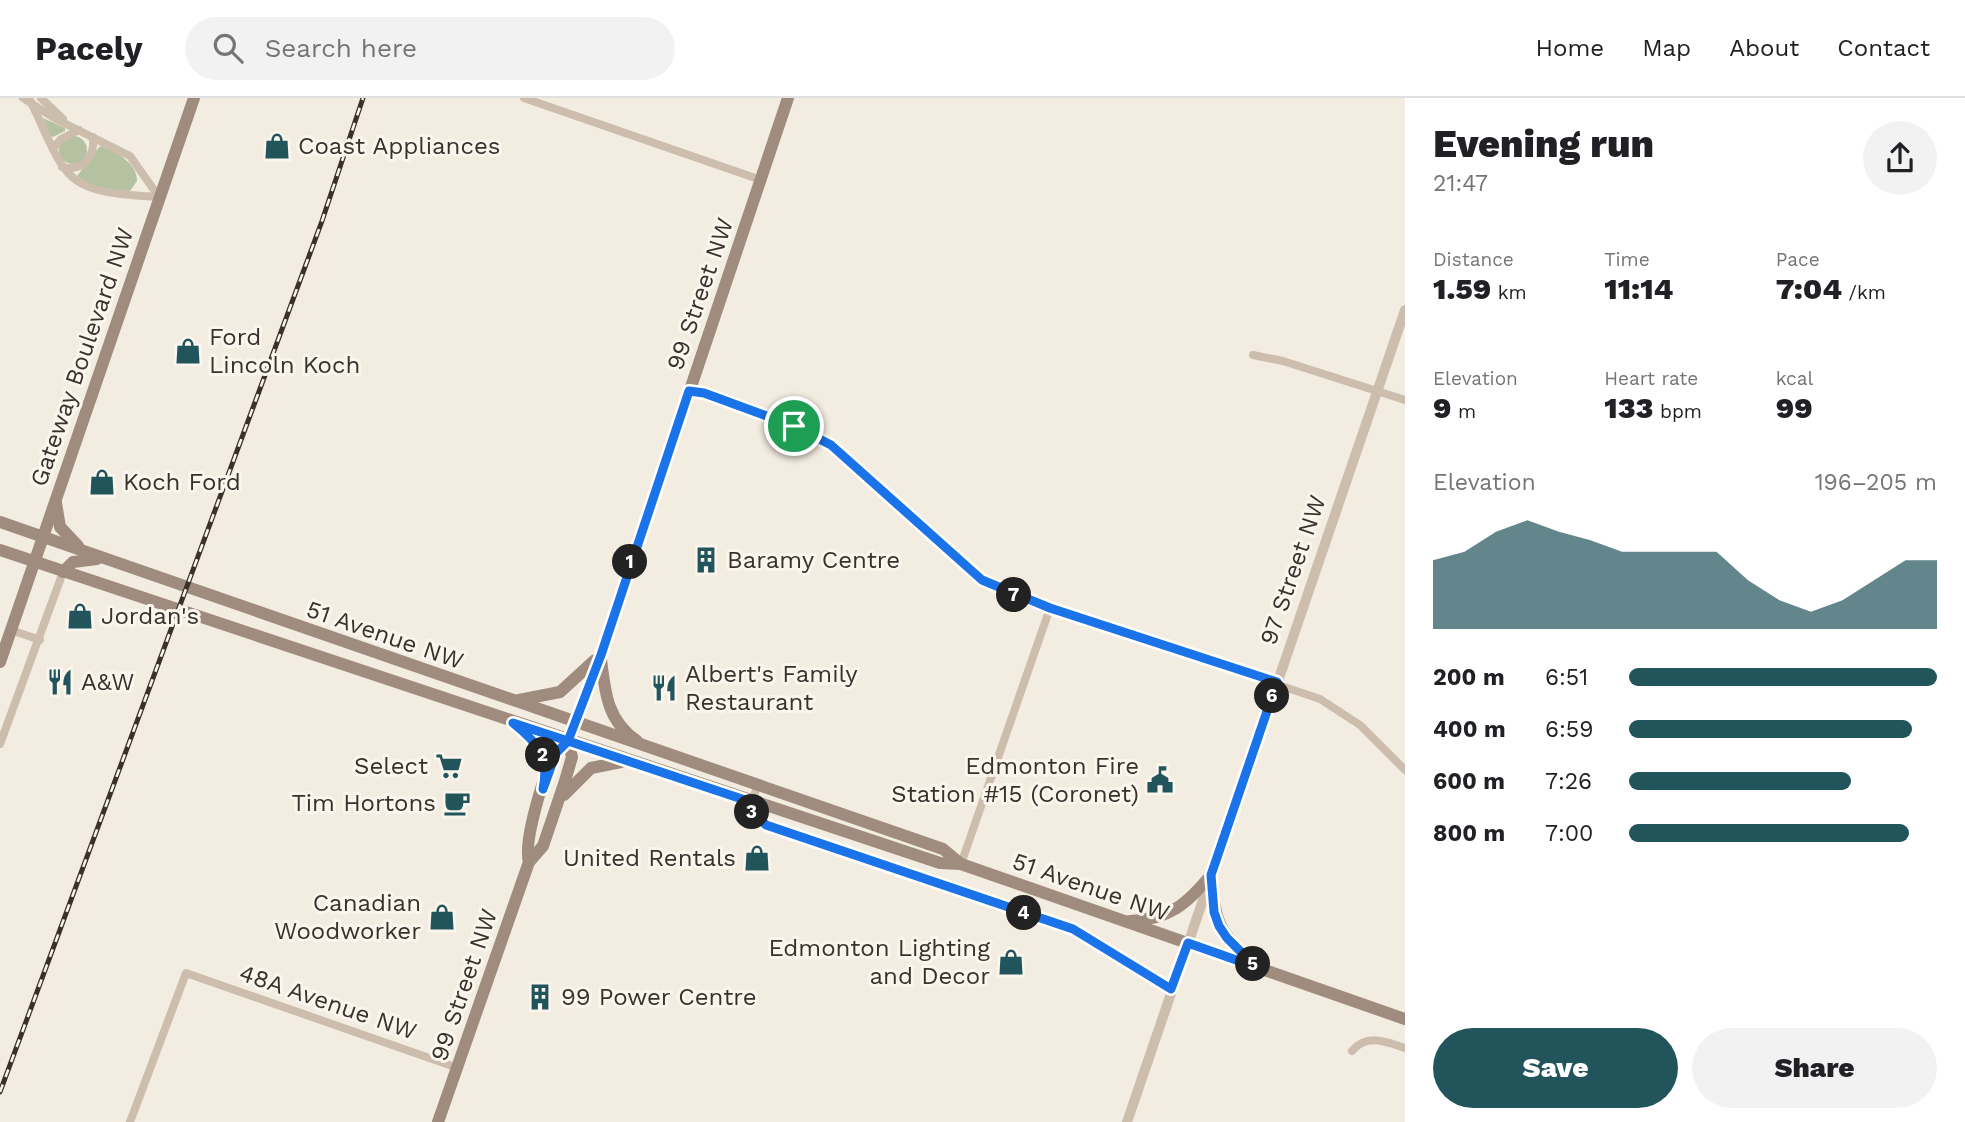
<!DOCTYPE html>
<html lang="en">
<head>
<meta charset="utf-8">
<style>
  :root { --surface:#fff; --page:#f2f2f2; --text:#202124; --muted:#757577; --line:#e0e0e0; --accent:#21545b }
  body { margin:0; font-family:"Work Sans",sans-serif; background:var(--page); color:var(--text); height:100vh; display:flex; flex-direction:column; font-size:26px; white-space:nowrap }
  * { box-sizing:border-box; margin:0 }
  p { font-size:23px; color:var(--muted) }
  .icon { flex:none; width:38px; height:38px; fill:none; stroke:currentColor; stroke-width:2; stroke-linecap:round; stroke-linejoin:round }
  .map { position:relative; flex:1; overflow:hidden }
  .side { display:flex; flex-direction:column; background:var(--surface); width:560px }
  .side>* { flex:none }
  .pin { position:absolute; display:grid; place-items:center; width:60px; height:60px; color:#fff; margin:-30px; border:4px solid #fff; border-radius:50%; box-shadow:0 2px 7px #0007 }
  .km { position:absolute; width:35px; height:35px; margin:-18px; border-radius:50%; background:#222; color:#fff; font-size:19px; line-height:35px; text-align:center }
  .round { display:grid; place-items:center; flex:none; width:74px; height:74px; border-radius:37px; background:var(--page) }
  .head { display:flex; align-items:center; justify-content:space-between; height:119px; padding:0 28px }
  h1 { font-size:38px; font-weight:800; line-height:52px }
  .metrics { display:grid; grid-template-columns:repeat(3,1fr); gap:10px; height:119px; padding:7px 28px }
  .metrics div { display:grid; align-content:center }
  .metrics b { font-size:30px; font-weight:800 }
  .metrics small { font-size:19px; font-weight:400 }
  .metrics p { font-size:19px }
  .chart { height:196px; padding:14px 28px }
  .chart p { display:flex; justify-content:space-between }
  .chart svg { width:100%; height:126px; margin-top:7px; fill:var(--accent); opacity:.7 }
  .action { display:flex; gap:14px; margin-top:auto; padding:14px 28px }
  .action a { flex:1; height:80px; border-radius:42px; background:var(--accent); color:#fff; font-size:28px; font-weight:800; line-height:80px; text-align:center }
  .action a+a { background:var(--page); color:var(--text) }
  ul { padding:0 28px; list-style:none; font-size:23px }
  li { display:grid; grid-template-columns:112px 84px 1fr; align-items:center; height:52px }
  li i { height:18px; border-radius:9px; background:var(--accent) }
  header { display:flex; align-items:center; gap:42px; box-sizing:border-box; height:98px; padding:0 35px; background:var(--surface); border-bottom:2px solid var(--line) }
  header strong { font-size:33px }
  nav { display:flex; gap:38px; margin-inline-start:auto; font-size:24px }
  .search { width:490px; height:63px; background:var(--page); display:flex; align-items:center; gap:18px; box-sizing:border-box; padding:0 24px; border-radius:38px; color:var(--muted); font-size:26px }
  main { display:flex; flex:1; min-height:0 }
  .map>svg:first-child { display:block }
</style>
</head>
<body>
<header>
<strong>Pacely</strong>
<div class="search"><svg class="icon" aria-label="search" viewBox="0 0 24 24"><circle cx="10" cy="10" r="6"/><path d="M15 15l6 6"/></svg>Search here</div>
<nav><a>Home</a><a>Map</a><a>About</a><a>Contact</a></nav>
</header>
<main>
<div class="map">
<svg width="1405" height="1024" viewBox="0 0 1405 1024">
  <rect width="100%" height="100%" fill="#f3ece1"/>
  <g fill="#b5c2a1">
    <path d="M43,20L65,30V33L53,39L50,38Z"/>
    <circle cx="73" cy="52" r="14"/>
    <path d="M100,48C116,53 137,65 137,83L130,93L96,91L77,78Z"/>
  </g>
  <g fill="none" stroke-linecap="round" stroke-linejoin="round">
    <g stroke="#ccbdad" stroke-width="8">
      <path d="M23,0L54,20L130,58L159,99"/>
      <path d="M29,0C69,83 60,94 159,99"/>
      <path d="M41,0L63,21"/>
      <path d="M524,0L761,82"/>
      <path d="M53,51L61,41L79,32"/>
      <path d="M62,69C84,74 95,58 93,39"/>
      <path d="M1253,257L1283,263L1405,302"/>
      <path d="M689,293L704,295L794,328L831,347L982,482L1050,510L1320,601L1360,627L1405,672"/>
      <path d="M11,532L40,542"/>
      <path d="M0,646L63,474"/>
      <path d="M757,688L750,712L766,727L1074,831L1171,891"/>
      <path d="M961,766L1050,510"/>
      <path d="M1352,953C1367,935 1386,944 1405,950"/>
      <path d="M130,1024L186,875L458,970"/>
    </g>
    <path stroke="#ccbdad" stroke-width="10" d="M1127,1024L1405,212"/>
    <g stroke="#9f8c7e" stroke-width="12">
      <path d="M56,405L60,429L78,448"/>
      <path d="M0,424L943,751L961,766"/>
      <path d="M0,452L940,765L961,766L1405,921"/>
      <path d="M63,474L73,464L97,461"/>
      <path d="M601,561C605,594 607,623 637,643"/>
      <path d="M0,564L194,0"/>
      <path d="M519,602L560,594L595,562"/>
      <path d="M520,631C535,643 546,656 546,676"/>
      <path d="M564,697L591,670L621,664"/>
      <path d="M529,764C523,745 544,673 556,655C560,649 567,646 570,639C581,612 590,584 601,557L788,0"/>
      <path d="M1211,777C1214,823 1219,834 1253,866"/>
      <path d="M1130,823C1170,821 1187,806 1211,777"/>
      <path d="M438,1024L529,764L543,748L565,683L572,659L568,643"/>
    </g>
    <g stroke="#3a312b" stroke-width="5">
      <path id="rail" d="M0,994L322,123L363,0"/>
    </g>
    <use href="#rail" stroke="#faf6ee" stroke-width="2.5" stroke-dasharray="8" stroke-linecap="butt"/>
  </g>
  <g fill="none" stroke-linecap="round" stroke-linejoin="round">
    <g stroke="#fff" stroke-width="14">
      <path id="route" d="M794,328L704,295L689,293L601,557L568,643L513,625C537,644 550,659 543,691L556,655L568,643L751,704V713L766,727L1073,831L1171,891L1188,845L1256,869L1227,840L1219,828L1214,814L1211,777L1277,584L1050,510L982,482L831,347L794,328"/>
    </g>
    <use href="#route" stroke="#1a73e8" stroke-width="9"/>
  </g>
  <defs>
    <g id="shop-bare" transform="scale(2.1)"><path d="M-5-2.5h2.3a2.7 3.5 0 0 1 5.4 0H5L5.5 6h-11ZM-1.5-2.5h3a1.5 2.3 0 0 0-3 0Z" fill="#21545b" stroke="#faf6ee" stroke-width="2.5" paint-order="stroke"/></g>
    <g id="building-bare" transform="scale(2.1)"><path d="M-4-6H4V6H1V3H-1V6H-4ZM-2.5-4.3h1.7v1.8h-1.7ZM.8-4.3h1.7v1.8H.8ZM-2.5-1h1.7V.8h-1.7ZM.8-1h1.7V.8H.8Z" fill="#21545b" stroke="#faf6ee" stroke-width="2.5" paint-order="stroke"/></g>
    <g id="restaurant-bare" transform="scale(2.1)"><path d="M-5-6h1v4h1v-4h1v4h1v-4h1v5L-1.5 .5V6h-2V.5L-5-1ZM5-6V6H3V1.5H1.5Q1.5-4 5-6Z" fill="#21545b" stroke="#faf6ee" stroke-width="2.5" paint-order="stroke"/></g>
    <g id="supermarket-bare" transform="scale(2.1)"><path d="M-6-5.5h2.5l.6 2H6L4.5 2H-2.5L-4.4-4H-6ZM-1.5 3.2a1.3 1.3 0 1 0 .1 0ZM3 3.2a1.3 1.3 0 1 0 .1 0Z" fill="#21545b" stroke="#faf6ee" stroke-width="2.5" paint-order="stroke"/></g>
    <g id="civic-bare" transform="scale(2.1)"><path d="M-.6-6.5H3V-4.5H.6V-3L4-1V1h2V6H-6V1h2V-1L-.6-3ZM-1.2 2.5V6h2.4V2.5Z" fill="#21545b" stroke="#faf6ee" stroke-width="2.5" paint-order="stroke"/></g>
    <g id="cafe-bare" transform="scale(2.1)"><path d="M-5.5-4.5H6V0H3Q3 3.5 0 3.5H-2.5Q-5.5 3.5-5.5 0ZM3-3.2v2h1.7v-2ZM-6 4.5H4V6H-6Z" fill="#21545b" stroke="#faf6ee" stroke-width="2.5" paint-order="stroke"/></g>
  </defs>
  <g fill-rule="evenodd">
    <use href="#shop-bare" x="277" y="48"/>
    <use href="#shop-bare" x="188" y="253"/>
    <use href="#shop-bare" x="102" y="384"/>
    <use href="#building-bare" x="706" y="462"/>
    <use href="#shop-bare" x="80" y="518"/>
    <use href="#restaurant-bare" x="60" y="584"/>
    <use href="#restaurant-bare" x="664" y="590"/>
    <use href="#supermarket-bare" x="449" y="668"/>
    <use href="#civic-bare" x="1160" y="682"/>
    <use href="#cafe-bare" x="457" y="705"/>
    <use href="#shop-bare" x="757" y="760"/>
    <use href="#shop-bare" x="442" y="819"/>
    <use href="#shop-bare" x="1011" y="864"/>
    <use href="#building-bare" x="540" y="899"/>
  </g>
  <g text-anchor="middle" stroke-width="6" stroke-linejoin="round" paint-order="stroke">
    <g font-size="24" fill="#3a312b" stroke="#faf6ee" text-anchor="start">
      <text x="298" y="56">Coast Appliances</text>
      <text x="209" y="247">Ford<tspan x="209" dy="28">Lincoln Koch</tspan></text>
      <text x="123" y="392">Koch Ford</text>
      <text x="727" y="470">Baramy Centre</text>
      <text x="101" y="526">Jordan's</text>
      <text x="685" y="584">Albert's Family<tspan x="685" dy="28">Restaurant</tspan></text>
      <text x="81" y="592">A&amp;W</text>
      <text x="428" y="676" text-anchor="end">Select</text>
      <text x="1139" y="676" text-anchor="end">Edmonton Fire<tspan x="1139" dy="28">Station #15 (Coronet)</tspan></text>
      <text x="436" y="713" text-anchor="end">Tim Hortons</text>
      <text x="736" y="768" text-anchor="end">United Rentals</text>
      <text x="421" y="813" text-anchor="end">Canadian<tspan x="421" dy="28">Woodworker</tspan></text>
      <text x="990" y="858" text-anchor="end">Edmonton Lighting<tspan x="990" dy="28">and Decor</tspan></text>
      <text x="561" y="907">99 Power Centre</text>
    </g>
    <g font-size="24" fill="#3a312b" stroke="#faf6ee">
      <text transform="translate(700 196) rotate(-71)" y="8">99 Street NW</text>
      <text transform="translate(82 259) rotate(-71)" y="8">Gateway Boulevard NW</text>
      <text transform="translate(1293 472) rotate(-71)" y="8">97 Street NW</text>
      <text transform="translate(385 537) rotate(19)" y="8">51 Avenue NW</text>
      <text transform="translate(1091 789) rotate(19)" y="8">51 Avenue NW</text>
      <text transform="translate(464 887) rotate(-71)" y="8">99 Street NW</text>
      <text transform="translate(328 904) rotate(19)" y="8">48A Avenue NW</text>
    </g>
  </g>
</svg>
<div class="pin" style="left:794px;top:328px;background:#1e9e55"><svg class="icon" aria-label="arrive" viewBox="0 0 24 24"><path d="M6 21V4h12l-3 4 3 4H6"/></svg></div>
<b class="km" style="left:630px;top:464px">1</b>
<b class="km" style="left:543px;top:657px">2</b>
<b class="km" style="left:752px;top:714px">3</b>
<b class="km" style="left:1024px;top:815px">4</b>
<b class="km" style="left:1253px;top:866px">5</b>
<b class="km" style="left:1272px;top:598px">6</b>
<b class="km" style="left:1014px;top:497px">7</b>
</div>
<section class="side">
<div class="head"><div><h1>Evening run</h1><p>21:47</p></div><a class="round"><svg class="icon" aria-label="share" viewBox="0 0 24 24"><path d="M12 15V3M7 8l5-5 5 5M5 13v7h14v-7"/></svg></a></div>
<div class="metrics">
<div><p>Distance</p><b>1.59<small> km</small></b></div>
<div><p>Time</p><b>11:14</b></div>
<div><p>Pace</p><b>7:04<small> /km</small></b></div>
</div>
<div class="metrics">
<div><p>Elevation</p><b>9<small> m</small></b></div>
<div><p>Heart rate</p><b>133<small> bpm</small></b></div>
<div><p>kcal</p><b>99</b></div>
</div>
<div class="chart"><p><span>Elevation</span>196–205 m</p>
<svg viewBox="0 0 160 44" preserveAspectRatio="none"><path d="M0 44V20L10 17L20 10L30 6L40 10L50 13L60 17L70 17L80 17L90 17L100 27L110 34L120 38L130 34L140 27L150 20L160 20V44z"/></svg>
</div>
<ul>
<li><b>200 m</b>6:51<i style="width:100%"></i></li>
<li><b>400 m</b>6:59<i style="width:92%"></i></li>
<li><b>600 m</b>7:26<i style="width:72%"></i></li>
<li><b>800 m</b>7:00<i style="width:91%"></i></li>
</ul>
<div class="action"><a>Save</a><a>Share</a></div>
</section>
</main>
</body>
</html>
